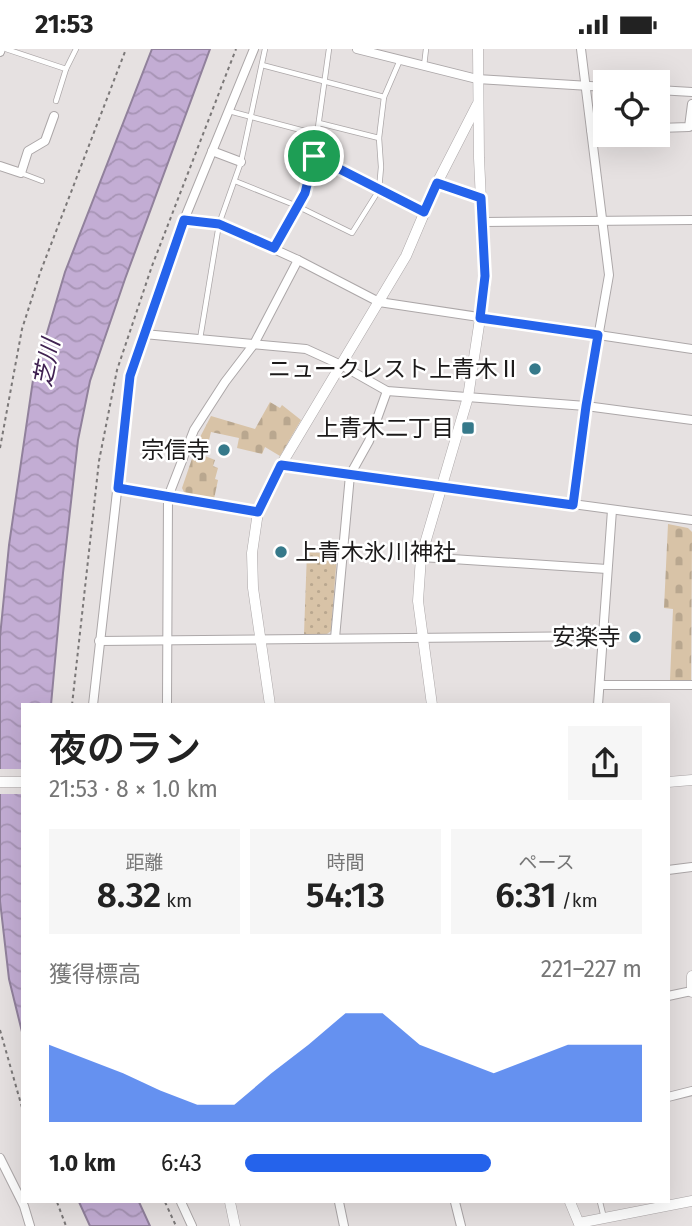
<!DOCTYPE html>
<html lang="ja">
<head>
<meta charset="utf-8">
<style>
  :root { --surface:#fff; --page:#f6f6f6; --text:#222; --muted:#767676; --accent:#2563eb }
  body { margin:0; font-family:"Fira Sans","Noto Sans JP",sans-serif; background:var(--page); color:var(--text); height:100vh; display:flex; flex-direction:column; font-size:26px; white-space:nowrap }
  * { box-sizing:border-box; margin:0 }
  p { font-size:23px; color:var(--muted) }
  .icon { flex:none; width:38px; height:38px; fill:none; stroke:currentColor; stroke-width:2; stroke-linecap:round; stroke-linejoin:round }
  .map { position:relative; flex:1; overflow:hidden }
  .side { position:absolute; left:21px; top:654px; width:649px; height:500px; display:flex; flex-direction:column; background:var(--surface); border-radius:0px; box-shadow:0 7px 28px #0002 }
  .side>* { flex:none }
  .buttons { position:absolute; left:593px; top:21px; display:grid; gap:14px }
  .buttons a { display:grid; place-items:center; width:77px; height:77px; border-radius:0px; background:var(--surface); box-shadow:0 7px 28px #0002; font-size:35px }
  .pin { position:absolute; display:grid; place-items:center; width:60px; height:60px; color:#fff; margin:-30px; border:4px solid #fff; border-radius:50%; box-shadow:0 2px 7px #0007 }
  .round { display:grid; place-items:center; flex:none; width:74px; height:74px; border-radius:0px; background:var(--page) }
  .headline { display:flex; align-items:center; justify-content:space-between; height:119px; padding:0 28px }
  h1 { font-size:38px; font-weight:600; line-height:52px }
  .metrics { display:grid; grid-template-columns:repeat(3,1fr); gap:10px; height:119px; padding:7px 28px }
  .metrics div { display:grid; align-content:center; border-radius:0px; background:var(--page); text-align:center }
  .metrics b { font-size:35px; font-weight:600 }
  .metrics small { font-size:19px; font-weight:400 }
  .metrics p { font-size:19px }
  .chart { height:196px; padding:14px 28px }
  .chart p { display:flex; justify-content:space-between }
  .chart svg { width:100%; height:126px; margin-top:7px; fill:var(--accent); opacity:.7 }
  ul { padding:0 28px; list-style:none; font-size:23px }
  li { display:grid; grid-template-columns:112px 84px 1fr; align-items:center; height:52px }
  li i { height:18px; border-radius:9px; background:var(--accent) }
  .status { display:flex; justify-content:space-between; align-items:center; height:49px; padding:0 35px; background:var(--surface); direction:ltr }
  .status svg { height:19px; fill:currentColor }
  .map>svg:first-child { display:block }
</style>
</head>
<body>
<div class="status"><b>21:53</b><svg viewBox="0 0 49 12"><path d="M0 12V9h3v3zM5 12V6h3v6zM10 12V3h3v9zM15 12V0h3v12zM26 1h20v11H26zM47 4h2v5h-2z"/></svg></div>
<div class="map">
<svg width="692" height="1177" viewBox="0 0 692 1177">
  <defs>
    <pattern id="grass-dots" width="8" height="8" patternUnits="userSpaceOnUse" patternTransform="scale(1.75)"><rect width="8" height="8" fill="#d8c3a7"/><path d="M2 2h.1M6 6h.1" fill="none" stroke="#b9a78f" stroke-width="1.8" stroke-linecap="round"/></pattern>
    <pattern id="cemetery-stones" width="16" height="16" patternUnits="userSpaceOnUse" patternTransform="scale(1.75)"><rect width="16" height="16" fill="#d8c3a7"/><path d="M2 7V4a2 2 0 0 1 4 0v3zM10 15v-3a2 2 0 0 1 4 0v3z" fill="#b9a78f"/></pattern>
    <pattern id="water-waves" width="16" height="10" patternUnits="userSpaceOnUse" patternTransform="scale(1.75)"><rect width="16" height="10" fill="#c3add4"/><path d="M0 5q4-4 8 0t8 0" fill="none" stroke="#a794b5"/></pattern>
  </defs>
  <rect width="100%" height="100%" fill="#e6e1e1"/>
  <path fill="url(#grass-dots)" d="M307,503L337,505L331,582L327,585H304Z"/>
  <g fill="url(#cemetery-stones)">
    <path d="M270,353L280,359L282,356L301,371L280,407L265,398L262,405L237,399L239,389L211,383L205,407L215,411L213,417L218,419L215,430L218,431L214,450L185,445L182,439L198,392L211,367L255,380Z"/>
    <path d="M668,475L688,479L692,483L691,631H670L673,560L664,559Z"/>
  </g>
  <g fill="url(#water-waves)" stroke="#91819c" stroke-width="2">
    <path d="M152,0H210L125,230L90,332L78,391L63,524L51,656H23V987L9,930L0,852V588L9,496L33,331L65,223Z"/>
    <path d="M79,1153H139L150,1177H90Z"/>
  </g>
  <rect fill="#e6e1e1" x="0" y="720" width="23" height="25"/>
  <g fill="none" stroke-linecap="round" stroke-linejoin="round">
    <g stroke="#aca7a8" stroke-width="6">
      <g id="service">
        <path d="M6,0L66,20L56,52"/>
        <path d="M262,16L384,48"/>
        <path d="M424,17L426,0"/>
        <path d="M66,20L76,0"/>
        <path d="M229,62L316,85"/>
        <path d="M319,74L379,89"/>
        <path d="M314,107L423,162"/>
        <path d="M21,124L42,132"/>
        <path d="M235,132L297,157L352,184L379,141L381,118L379,89L384,48L400,11"/>
        <path d="M274,199L305,144L314,107L329,0"/>
        <path d="M200,290L219,175L241,113L265,0"/>
        <path d="M600,1153L604,1169"/>
      </g>
    </g>
    <g stroke="#aca7a8" stroke-width="10">
      <g id="minor">
        <path d="M357,0L477,30L606,38"/>
        <path d="M0,3L1,0"/>
        <path d="M658,41L692,43"/>
        <path d="M658,79L689,78L692,55"/>
        <path d="M591,81L606,80"/>
        <path d="M212,102L241,113"/>
        <path d="M0,117L21,124L28,102L45,92L54,67"/>
        <path d="M437,134L481,149"/>
        <path d="M184,171L219,175L298,211L379,253L692,300"/>
        <path d="M482,173L692,171"/>
        <path d="M144,285L306,300L341,316L387,342L586,357L692,371"/>
        <path d="M281,416L692,471"/>
        <path d="M118,439L258,463"/>
        <path d="M573,456L586,357L609,226L581,0"/>
        <path d="M421,508L607,520"/>
        <path d="M335,589L350,426L369,392L387,342"/>
        <path d="M99,592L602,587"/>
        <path d="M600,636H692"/>
        <path d="M93,656L130,327L184,171L254,0"/>
        <path d="M167,656L168,448L194,381L225,333L254,295L298,211"/>
        <path d="M598,656L612,461"/>
        <path d="M668,821L692,818"/>
        <path d="M668,947L692,942"/>
        <path d="M668,1048L692,1042"/>
        <path d="M0,1109L24,1157L30,1177"/>
        <path d="M181,1153L192,1177"/>
        <path d="M339,1153L344,1177"/>
        <path d="M455,1153L461,1177"/>
      </g>
    </g>
    <g stroke="#aca7a8" stroke-width="11">
      <g id="tertiary">
        <path d="M270,656L253,539L252,504L258,463L281,416L406,207L437,134L477,56"/>
        <path d="M432,656L418,552L421,508L468,348L485,237L479,109L478,0"/>
        <path d="M0,733H23"/>
        <path d="M668,733L692,731"/>
        <path d="M692,927V943"/>
        <path d="M230,1153L235,1177"/>
        <path d="M570,1153L580,1177"/>
        <path d="M579,1174L692,1152"/>
      </g>
    </g>
    <g stroke="#7b7878" stroke-width="2" stroke-dasharray="3.5 3.5" stroke-linecap="butt">
      <path d="M0,399L22,280L40,224L126,0"/>
      <path d="M72,656L99,412L117,321L152,217L236,0"/>
      <path d="M0,981L23,1062"/>
      <path d="M57,1153L66,1177"/>
      <path d="M165,1153L176,1177"/>
    </g>
    <use href="#service" stroke="#fff" stroke-width="4.5"/>
    <use href="#minor" stroke="#fff" stroke-width="8"/>
    <use href="#tertiary" stroke="#fff" stroke-width="10"/>
  </g>
  <g fill="none" stroke-linecap="round" stroke-linejoin="round">
    <g stroke="#fff" stroke-width="14">
      <path id="route" d="M314,107L424,163L437,134L481,149L485,227L480,269L598,286L586,357L573,456L281,416L258,463L118,439L130,327L184,171L219,175L274,199L305,144Z"/>
    </g>
    <use href="#route" stroke="#2563eb" stroke-width="9"/>
  </g>
  <g fill="#36798a" stroke="#fff" stroke-width="2.5">
    <circle cx="535" cy="320" r="7"/>
    <rect x="461" y="372" width="14" height="14" rx="3.5"/>
    <circle cx="224" cy="401" r="7"/>
    <circle cx="281" cy="503" r="7"/>
    <circle cx="635" cy="588" r="7"/>
  </g>
  <g text-anchor="middle" stroke-width="5" stroke-linejoin="round" paint-order="stroke">
    <g font-size="23" fill="#1c1a1a" stroke="#fff" text-anchor="end">
      <text x="521" y="328">ニュークレスト上青木Ⅱ</text>
      <text x="454" y="387">上青木二丁目</text>
      <text x="210" y="409">宗信寺</text>
      <text x="295" y="511" text-anchor="start">上青木氷川神社</text>
      <text x="621" y="596">安楽寺</text>
    </g>
    <g font-size="24" font-style="italic" fill="#3f2151" stroke="#fff">
      <text transform="translate(47 314) rotate(-79)" y="8">芝川</text>
    </g>
  </g>
</svg>
<div class="buttons">
<a><svg class="icon" aria-label="locate" viewBox="0 0 24 24"><circle cx="12" cy="12" r="6"/><path d="M12 2v4M12 18v4M2 12h4M18 12h4"/></svg></a>
</div>
<div class="pin" style="left:314px;top:107px;background:#1e9e55"><svg class="icon" aria-label="arrive" viewBox="0 0 24 24"><path d="M6 21V4h12l-3 4 3 4H6"/></svg></div>
<section class="side">
<div class="headline"><div><h1>夜のラン</h1><p>21:53 · 8 × 1.0 km</p></div><a class="round"><svg class="icon" aria-label="share" viewBox="0 0 24 24"><path d="M12 15V3M7 8l5-5 5 5M5 13v7h14v-7"/></svg></a></div>
<div class="metrics">
<div><p>距離</p><b>8.32<small> km</small></b></div>
<div><p>時間</p><b>54:13</b></div>
<div><p>ペース</p><b>6:31<small> /km</small></b></div>
</div>
<div class="chart"><p><span>獲得標高</span>221–227 m</p>
<svg viewBox="0 0 160 44" preserveAspectRatio="none"><path d="M0 44V17L10 22L20 27L30 33L40 38L50 38L60 27L70 17L80 6L90 6L100 17L110 22L120 27L130 22L140 17L150 17L160 17V44z"/></svg>
</div>
<ul>
<li><b>1.0 km</b>6:43<i style="width:62%"></i></li>
</ul>
</section>
</div>
</body>
</html>
